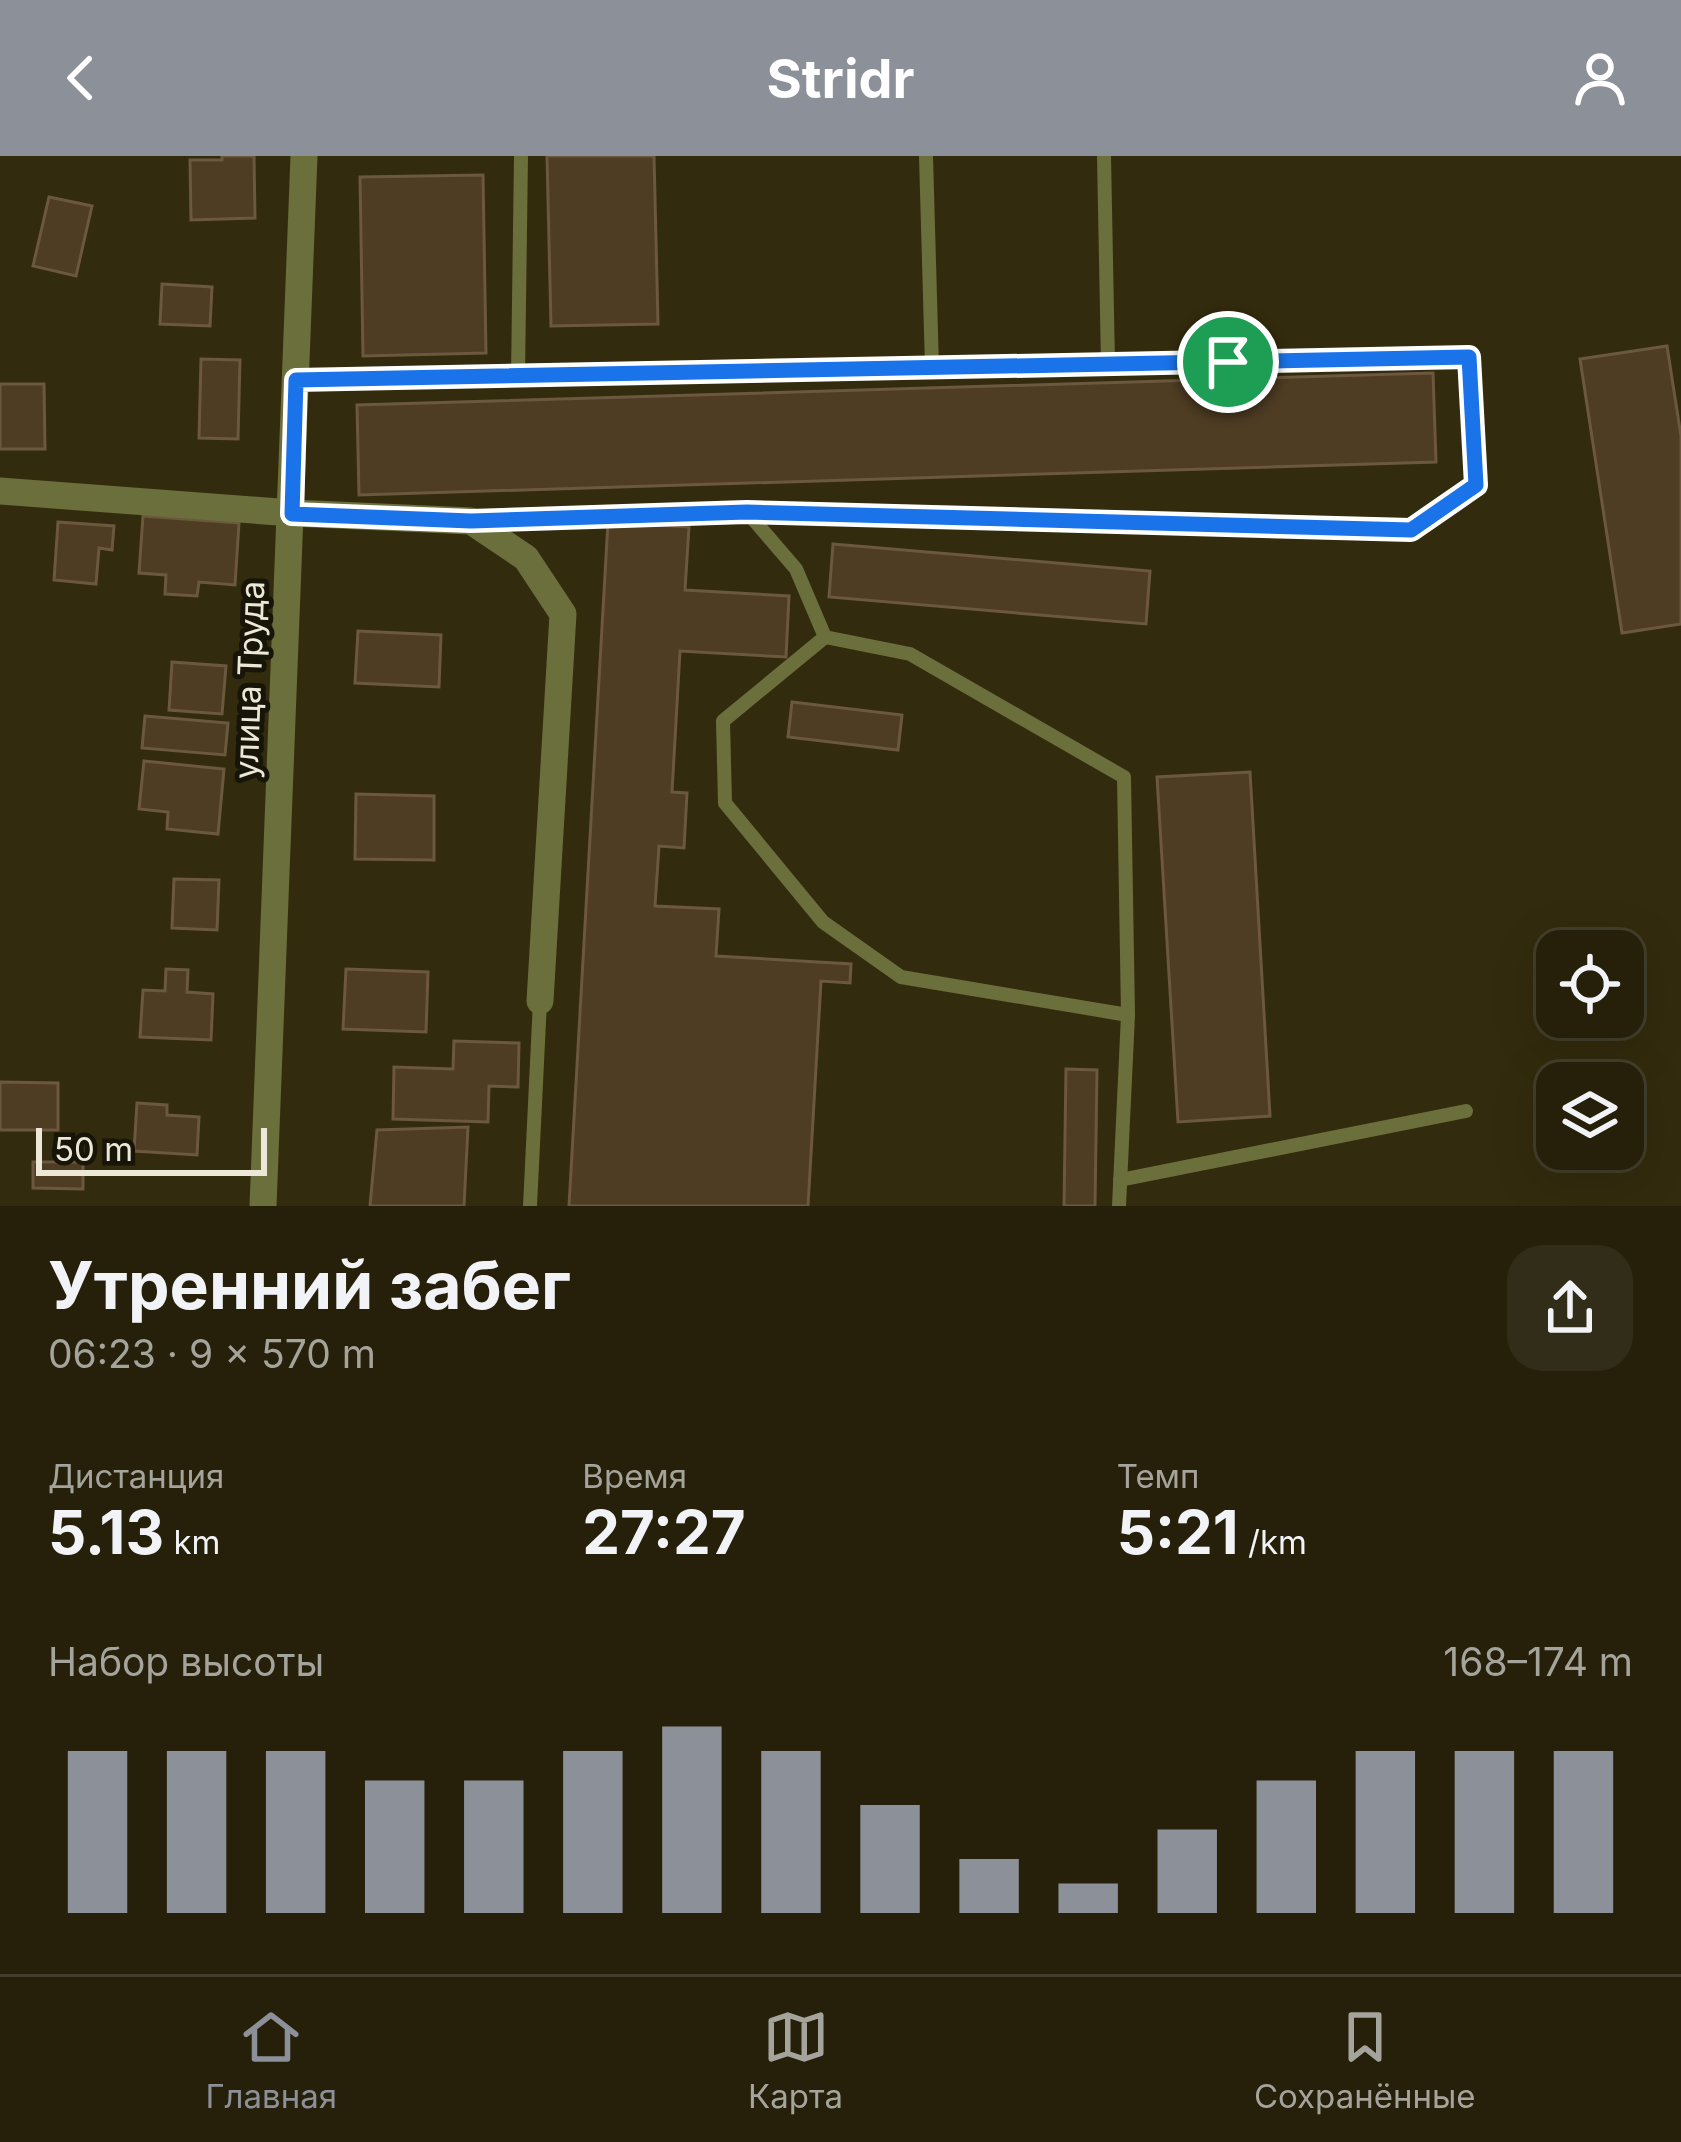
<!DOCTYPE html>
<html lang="ru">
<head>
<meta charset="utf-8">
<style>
  :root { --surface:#26200a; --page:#322d18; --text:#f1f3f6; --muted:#a4a39c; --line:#423e2b; --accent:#8c9099 }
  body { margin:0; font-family:Inter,sans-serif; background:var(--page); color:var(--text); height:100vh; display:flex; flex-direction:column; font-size:45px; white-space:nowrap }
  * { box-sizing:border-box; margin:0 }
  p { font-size:39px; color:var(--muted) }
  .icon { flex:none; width:66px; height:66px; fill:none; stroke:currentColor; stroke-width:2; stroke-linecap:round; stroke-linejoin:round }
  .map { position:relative; height:1050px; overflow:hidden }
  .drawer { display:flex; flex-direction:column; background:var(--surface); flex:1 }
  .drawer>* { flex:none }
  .fabs { position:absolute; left:1536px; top:774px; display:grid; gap:24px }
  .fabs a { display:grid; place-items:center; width:108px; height:108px; border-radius:24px; background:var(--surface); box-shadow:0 12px 48px #0002,0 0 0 3px var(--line); font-size:60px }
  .scale { position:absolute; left:36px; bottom:30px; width:231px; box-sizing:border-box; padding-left:12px; border:6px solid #ece7d6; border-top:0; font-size:33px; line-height:42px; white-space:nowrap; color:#ece7d6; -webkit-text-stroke:9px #171408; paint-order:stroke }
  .pin { position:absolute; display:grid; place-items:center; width:102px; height:102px; color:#fff; margin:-51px; border:6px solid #fff; border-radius:50%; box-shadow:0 3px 12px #0007 }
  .round { display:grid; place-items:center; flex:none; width:126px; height:126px; border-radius:36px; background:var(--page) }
  .head { display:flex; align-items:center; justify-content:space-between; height:204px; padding:0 48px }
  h1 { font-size:66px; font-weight:700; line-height:90px }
  .metrics { display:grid; grid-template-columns:repeat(3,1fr); gap:18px; height:204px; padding:12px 48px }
  .metrics div { display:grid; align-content:center }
  .metrics b { font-size:60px; font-weight:700 }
  .metrics small { font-size:33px; font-weight:400 }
  .metrics p { font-size:33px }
  .chart { height:336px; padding:24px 48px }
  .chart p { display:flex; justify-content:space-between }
  .chart svg { width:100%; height:216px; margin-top:12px; stroke:var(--accent); stroke-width:6 }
  header { display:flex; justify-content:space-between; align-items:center; height:156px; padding:0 48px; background:var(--accent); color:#fff; font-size:54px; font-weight:700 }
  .tab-bar { display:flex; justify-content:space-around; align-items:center; height:168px; border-top:3px solid var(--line); background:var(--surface); font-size:33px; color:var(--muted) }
  .tab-bar a { display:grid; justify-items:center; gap:6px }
  .tab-bar .selected { color:var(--accent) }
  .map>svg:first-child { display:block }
</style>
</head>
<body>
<header><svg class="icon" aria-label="back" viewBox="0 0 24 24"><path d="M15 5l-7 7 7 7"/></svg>Stridr<svg class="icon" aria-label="person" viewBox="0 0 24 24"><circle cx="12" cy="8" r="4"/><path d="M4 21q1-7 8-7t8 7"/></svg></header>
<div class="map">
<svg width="1681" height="1050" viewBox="0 0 1681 1050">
  <rect width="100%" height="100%" fill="#332b0d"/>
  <g fill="#4e3c23" stroke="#6b583e" stroke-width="3">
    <path d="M222,0H254L255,62L191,64L190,4H222Z"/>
    <path d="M547,0H654L658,168L551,170Z"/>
    <path d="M483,19L486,197L363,200L360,21Z"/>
    <path d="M49,41L92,50L76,120L33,110Z"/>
    <path d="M162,128L212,131L210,170L160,168Z"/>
    <path d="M1667,190L1681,280V468L1622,477L1580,203Z"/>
    <path d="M201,203L240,204L238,283L199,282Z"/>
    <path d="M1433,217L1436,306L359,339L357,249Z"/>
    <path d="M0,228H44L45,293H0Z"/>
    <path d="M143,360L239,367L235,429L199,426L197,440L165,438L166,419L139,417Z"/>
    <path d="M58,366L114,370L112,394L99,392L96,428L54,424Z"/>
    <path d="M608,366L689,371L685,434L789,440L786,501L680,495L672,636L687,637L684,692L659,690L655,750L719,753L716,800L851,808L850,827L821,825L808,1050H569Z"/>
    <path d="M833,388L1150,415L1146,468L829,441Z"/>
    <path d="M358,475L441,479L439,531L355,527Z"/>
    <path d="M172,506L226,510L222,558L169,554Z"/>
    <path d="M792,546L902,559L898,594L788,581Z"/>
    <path d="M145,560L228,567L225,599L142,592Z"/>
    <path d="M144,605L224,613L218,678L167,673L168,656L139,653Z"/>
    <path d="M1250,616L1270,960L1178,966L1157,621Z"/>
    <path d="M356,638L434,640V704L355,703Z"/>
    <path d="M174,723L219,724L217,774L172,772Z"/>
    <path d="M166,813L188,814L187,836L213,838L211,884L140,881L143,834L165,835Z"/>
    <path d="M346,813L428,816L426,876L343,873Z"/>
    <path d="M454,885L519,887L518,931L489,930L488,966L393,963L394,911L453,913Z"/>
    <path d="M1066,913L1097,914L1095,1050H1064Z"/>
    <path d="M0,926L58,927V974H0Z"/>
    <path d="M137,947L167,949V959L199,961L197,999L134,995Z"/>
    <path d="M468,971L464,1050H370L377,974Z"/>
    <path d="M33,1006H83V1033L33,1032Z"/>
  </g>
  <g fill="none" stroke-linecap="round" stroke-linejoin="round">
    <g stroke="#6a6f3c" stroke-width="14">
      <path d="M926,0L932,211"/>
      <path d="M1104,0L1108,208"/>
      <path d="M518,220L521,0"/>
      <path d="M296,224L1469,201L1476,329L1411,374L747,356L476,365"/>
      <path d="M747,356L796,413L825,481L910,498L1124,621L1128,859L1119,1050"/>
      <path d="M825,481L723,565L725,647L823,766L901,821L1128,859"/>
      <path d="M1120,1024L1466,955"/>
      <path d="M530,1050L540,845"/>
    </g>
    <g stroke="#6a6f3c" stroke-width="27">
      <path d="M0,335L292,357L471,365L526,402L563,458L540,845"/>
      <path d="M263,1050L304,0"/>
    </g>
  </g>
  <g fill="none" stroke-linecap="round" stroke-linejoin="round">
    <g stroke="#fff" stroke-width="24">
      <path id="route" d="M1469,201L1476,329L1411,374L747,356L471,365L292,358L296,224Z"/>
    </g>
    <use href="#route" stroke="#1a73e8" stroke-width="15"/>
  </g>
  <g text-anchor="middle" stroke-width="10" stroke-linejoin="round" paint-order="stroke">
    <g font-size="33" fill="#ece7d6" stroke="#171408">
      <text transform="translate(249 524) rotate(-88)" y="12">улица Труда</text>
    </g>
  </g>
</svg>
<div class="fabs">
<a><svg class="icon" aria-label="locate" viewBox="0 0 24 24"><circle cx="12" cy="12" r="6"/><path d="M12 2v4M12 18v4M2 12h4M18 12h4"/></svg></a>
<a><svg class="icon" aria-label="layers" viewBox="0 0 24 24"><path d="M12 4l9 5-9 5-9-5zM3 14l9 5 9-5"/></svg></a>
</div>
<div class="scale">50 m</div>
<div class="pin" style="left:1228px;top:206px;background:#1e9e55"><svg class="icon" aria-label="arrive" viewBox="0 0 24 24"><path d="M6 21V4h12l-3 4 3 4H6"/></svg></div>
</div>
<section class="drawer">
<div class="head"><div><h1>Утренний забег</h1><p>06:23 · 9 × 570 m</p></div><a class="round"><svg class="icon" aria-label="share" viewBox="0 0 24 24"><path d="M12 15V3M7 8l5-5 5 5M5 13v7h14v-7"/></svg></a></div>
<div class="metrics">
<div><p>Дистанция</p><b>5.13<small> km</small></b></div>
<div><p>Время</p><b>27:27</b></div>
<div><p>Темп</p><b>5:21<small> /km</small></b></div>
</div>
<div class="chart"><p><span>Набор высоты</span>168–174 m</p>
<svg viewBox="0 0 160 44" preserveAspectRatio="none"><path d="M5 44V11M15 44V11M25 44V11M35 44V17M45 44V17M55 44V11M65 44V6M75 44V11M85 44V22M95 44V33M105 44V38M115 44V27M125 44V17M135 44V11M145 44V11M155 44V11"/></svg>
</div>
</section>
<nav class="tab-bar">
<a class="selected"><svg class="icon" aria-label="home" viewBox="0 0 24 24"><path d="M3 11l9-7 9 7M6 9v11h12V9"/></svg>Главная</a>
<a><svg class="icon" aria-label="map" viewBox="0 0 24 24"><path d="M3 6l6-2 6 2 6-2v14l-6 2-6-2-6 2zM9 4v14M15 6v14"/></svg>Карта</a>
<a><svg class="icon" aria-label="saved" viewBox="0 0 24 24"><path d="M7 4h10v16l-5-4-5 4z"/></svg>Сохранённые</a>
</nav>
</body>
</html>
